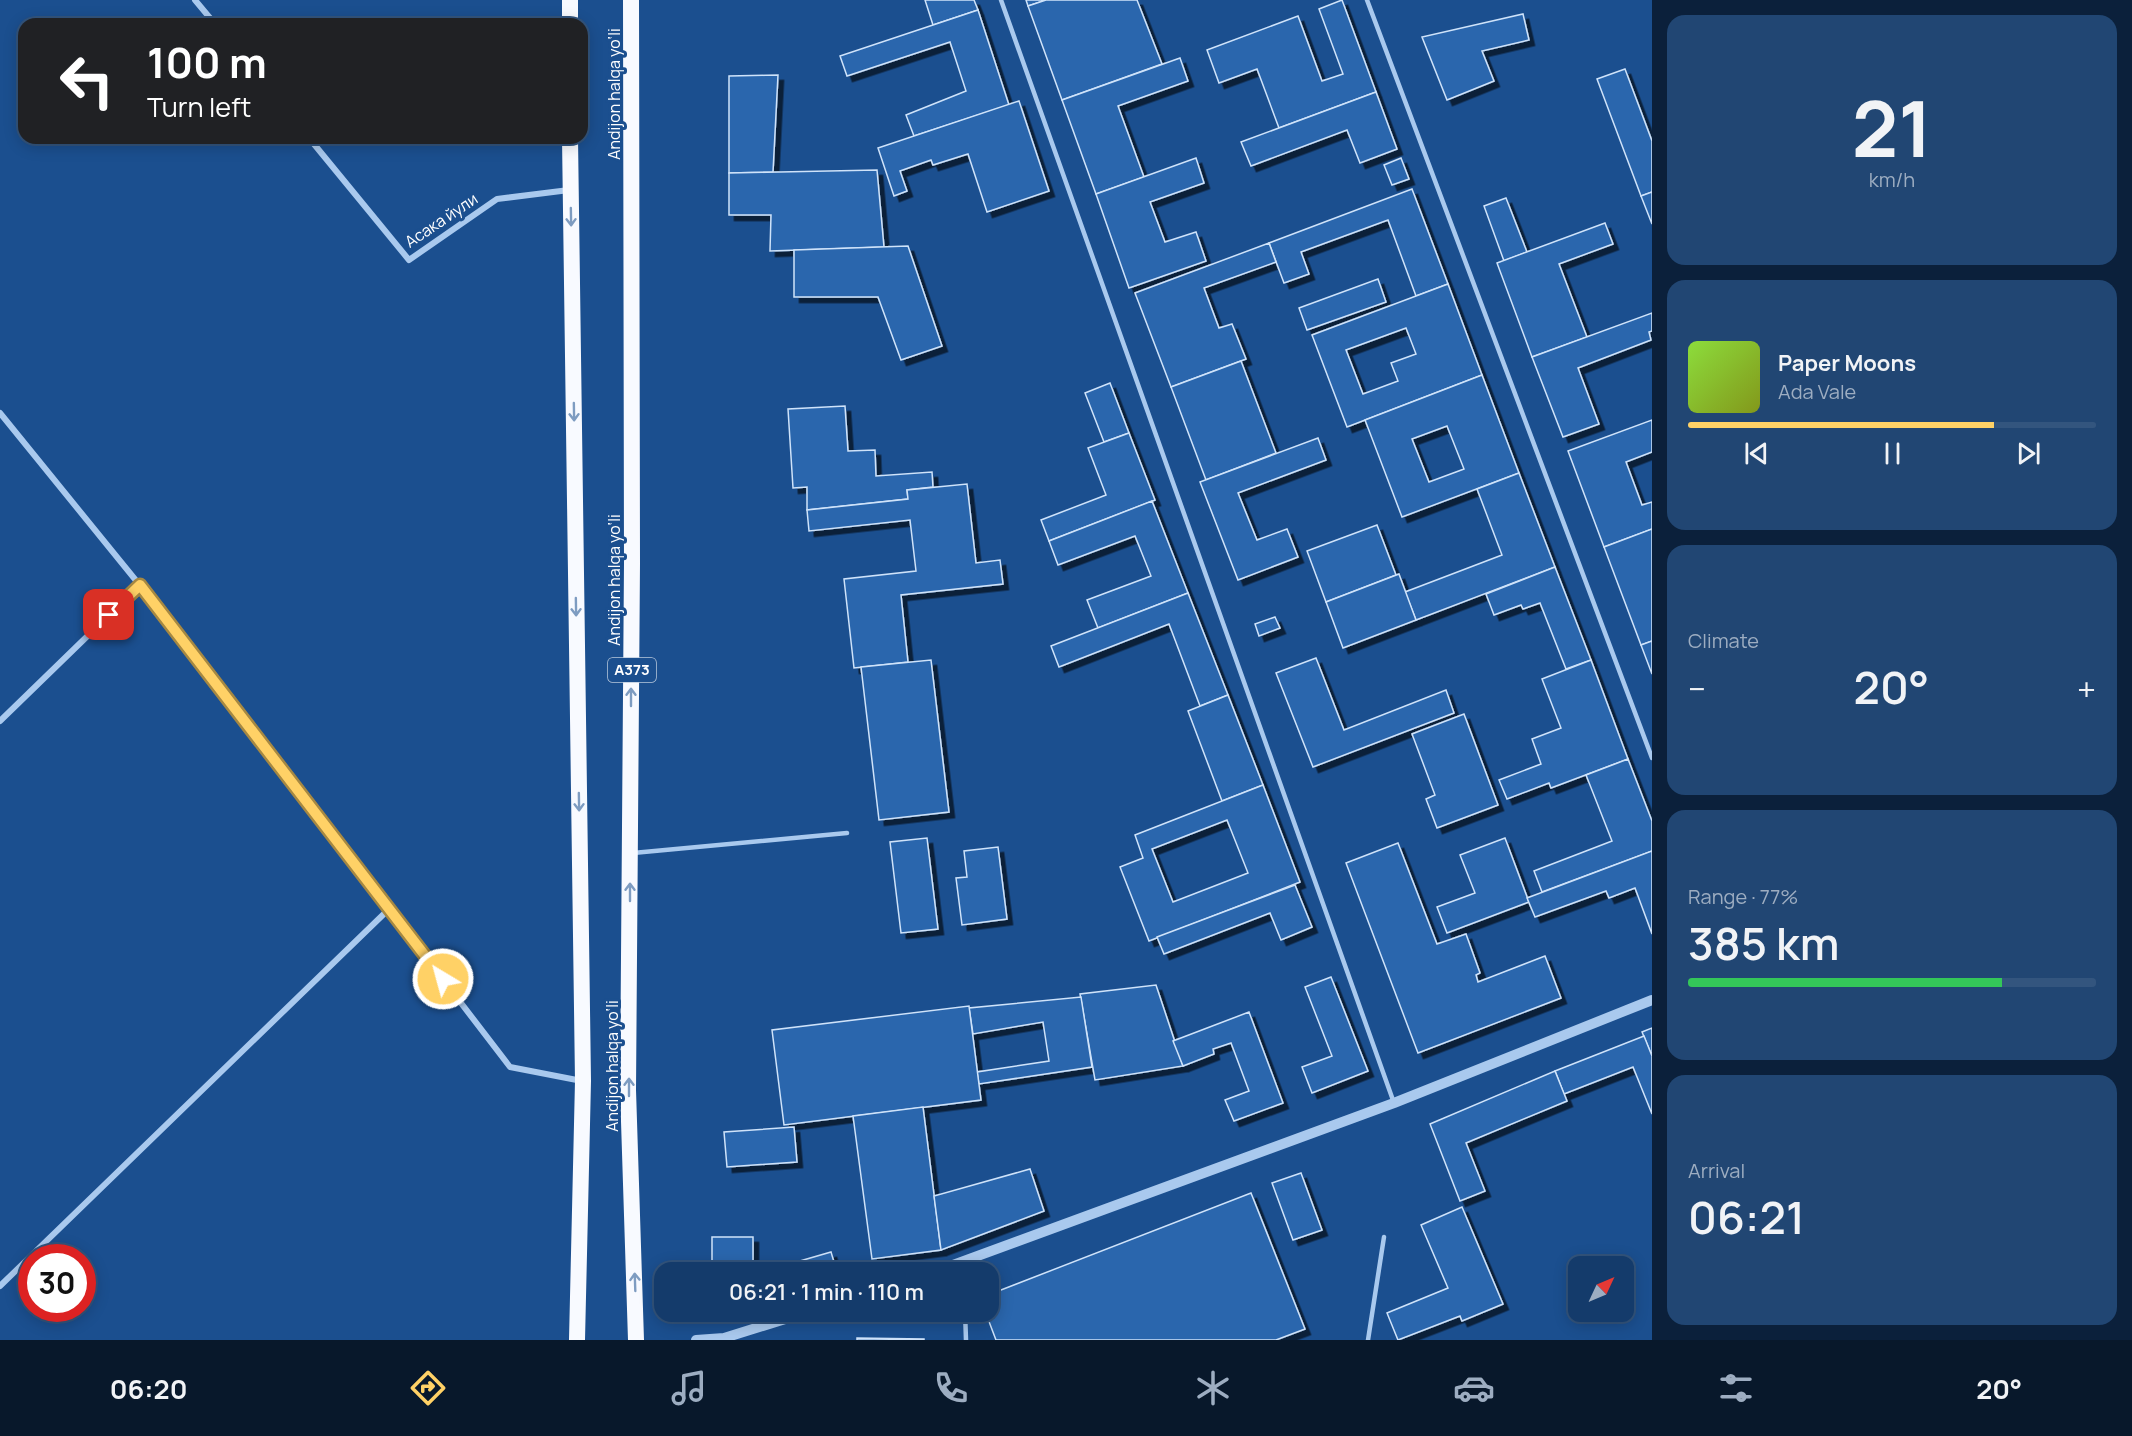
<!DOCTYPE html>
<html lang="en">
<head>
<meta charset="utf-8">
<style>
	:root { --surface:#143b6b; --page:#214673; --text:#f1f3f6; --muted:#9dadc1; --line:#33557e; --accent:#ffd166 }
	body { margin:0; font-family:Manrope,sans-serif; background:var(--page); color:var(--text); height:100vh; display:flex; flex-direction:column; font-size:22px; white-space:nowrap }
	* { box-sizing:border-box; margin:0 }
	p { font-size:20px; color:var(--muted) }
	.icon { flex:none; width:33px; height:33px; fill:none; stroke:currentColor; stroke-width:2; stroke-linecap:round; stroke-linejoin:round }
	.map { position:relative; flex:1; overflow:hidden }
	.details { display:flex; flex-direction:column; gap:15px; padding:15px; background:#0b203b; width:480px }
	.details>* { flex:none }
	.banner { position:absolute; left:18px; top:18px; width:570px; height:126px; border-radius:18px; box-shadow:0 3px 15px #0003,0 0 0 2px var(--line); background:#202124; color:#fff; overflow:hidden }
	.needle { width:39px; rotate:46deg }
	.fabs { position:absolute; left:1568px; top:1256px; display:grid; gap:12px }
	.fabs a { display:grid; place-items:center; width:66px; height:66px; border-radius:12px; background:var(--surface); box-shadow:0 3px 15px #0003,0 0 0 2px var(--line); font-size:30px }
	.speed { position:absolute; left:18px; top:1244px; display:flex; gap:12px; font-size:30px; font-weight:700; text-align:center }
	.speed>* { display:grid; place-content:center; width:78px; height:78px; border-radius:50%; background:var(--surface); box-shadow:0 3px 15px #0003,0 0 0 2px var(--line); line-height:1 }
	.speed .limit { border:9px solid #d22; background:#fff; color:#111 }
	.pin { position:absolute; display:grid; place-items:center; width:51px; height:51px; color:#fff; margin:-26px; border-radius:12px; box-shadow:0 3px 9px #0006 }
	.me { position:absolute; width:66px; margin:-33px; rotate:323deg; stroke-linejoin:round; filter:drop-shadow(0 0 4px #0008) }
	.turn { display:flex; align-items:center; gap:21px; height:126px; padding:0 30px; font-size:27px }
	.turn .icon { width:78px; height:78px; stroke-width:2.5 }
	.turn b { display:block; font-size:42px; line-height:51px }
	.big { font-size:45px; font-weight:600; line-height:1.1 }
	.details .card { flex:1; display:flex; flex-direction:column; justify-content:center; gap:9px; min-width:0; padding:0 21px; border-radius:18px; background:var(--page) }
	.details .dial { align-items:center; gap:0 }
	.dial b { font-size:78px; line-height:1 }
	.song { display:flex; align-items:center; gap:18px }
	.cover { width:72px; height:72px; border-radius:9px; background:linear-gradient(135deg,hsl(90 70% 55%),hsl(70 70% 35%)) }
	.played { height:6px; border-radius:3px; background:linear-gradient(90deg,var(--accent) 75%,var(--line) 75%) }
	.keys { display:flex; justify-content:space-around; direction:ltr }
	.heat { display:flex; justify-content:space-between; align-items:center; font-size:33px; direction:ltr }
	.charge { height:9px; border-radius:4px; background:linear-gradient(90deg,#34c759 77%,var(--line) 0) }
	.trip { position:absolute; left:654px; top:1262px; width:345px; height:60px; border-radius:18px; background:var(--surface); box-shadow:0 3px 15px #0003,0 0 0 2px var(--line); font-weight:600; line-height:60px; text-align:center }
	.tabs { display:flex; height:96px; justify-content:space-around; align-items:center; background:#08182b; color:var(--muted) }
	.tabs .icon { width:42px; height:42px }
	.tabs .selected { color:var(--accent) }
	.tabs b { font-size:27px; color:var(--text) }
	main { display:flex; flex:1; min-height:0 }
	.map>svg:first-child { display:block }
	.building { fill:#2a66ad; stroke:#cfe3fa; stroke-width:1.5; fill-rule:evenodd; filter:url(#shadow) }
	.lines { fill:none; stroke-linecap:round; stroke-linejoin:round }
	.service { stroke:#a9c9ee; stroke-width:4.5 }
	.minor { stroke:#a9c9ee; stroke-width:6 }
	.tertiary { stroke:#a9c9ee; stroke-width:10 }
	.trunk { stroke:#f8faff; stroke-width:16 }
	.oneway { stroke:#7e9cc1 }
	.route-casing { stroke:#a68842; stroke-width:15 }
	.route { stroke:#ffd166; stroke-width:10 }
	.labels { text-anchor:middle; stroke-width:6; stroke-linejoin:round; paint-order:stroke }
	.shield { fill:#1b4f8f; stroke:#bbcadd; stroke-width:1.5 }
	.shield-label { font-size:15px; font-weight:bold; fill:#fff }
	.street-label { font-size:16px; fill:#fff; stroke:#1b4f8f }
</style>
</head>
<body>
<main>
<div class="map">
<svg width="1652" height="1340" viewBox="0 0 1652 1340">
	<defs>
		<filter id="shadow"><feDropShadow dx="5.5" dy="5.5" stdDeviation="0" flood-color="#0009"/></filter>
	</defs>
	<rect width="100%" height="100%" fill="#1b4f8f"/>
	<g class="building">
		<path d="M 925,0 L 974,0 L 978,10 L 933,25 Z"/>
		<path d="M 1026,0 L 1046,0 L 1028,6 Z"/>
		<path d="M 1046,0 L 1137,0 L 1162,64 L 1062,100 L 1028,6 Z"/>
		<path d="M 1342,0 L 1376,92 L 1279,128 L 1257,69 L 1219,83 L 1207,50 L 1298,16 L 1322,81 L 1343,74 L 1319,9 Z"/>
		<path d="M 978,10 L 1009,105 L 914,136 L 906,115 L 966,91 L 950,42 L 847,76 L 840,56 Z"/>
		<path d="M 1523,14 L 1529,40 L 1482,51 L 1494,81 L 1447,100 L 1422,37 Z"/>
		<path d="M 1180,58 L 1188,81 L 1118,106 L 1144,177 L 1096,194 L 1062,100 Z"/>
		<path d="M 1625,69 L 1652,141 L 1652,192 L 1641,196 L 1597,79 Z"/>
		<path d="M 778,75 L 773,172 L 729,173 L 729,76 Z"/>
		<path d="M 1376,92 L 1397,149 L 1360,163 L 1347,130 L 1251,166 L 1241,142 Z"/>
		<path d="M 1019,101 L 1049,191 L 987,212 L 968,154 L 933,165 L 931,160 L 900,171 L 907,191 L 894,196 L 878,148 Z"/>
		<path d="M 1196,158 L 1204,183 L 1150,202 L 1165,242 L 1196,232 L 1206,261 L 1129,288 L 1096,194 Z"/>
		<path d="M 1401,158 L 1409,179 L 1392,185 L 1384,165 Z"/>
		<path d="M 877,170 L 884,247 L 770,251 L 771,215 L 729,215 L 729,173 Z"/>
		<path d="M 1412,189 L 1448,284 L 1416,296 L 1388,220 L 1301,252 L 1309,274 L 1284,283 L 1269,243 Z"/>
		<path d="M 1652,192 L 1652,224 L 1641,196 Z"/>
		<path d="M 1506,198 L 1527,252 L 1504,261 L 1484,206 Z"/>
		<path d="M 1605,223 L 1613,244 L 1559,264 L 1587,337 L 1532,357 L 1497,263 Z"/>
		<path d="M 1269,243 L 1276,262 L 1204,288 L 1219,328 L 1232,324 L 1246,359 L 1171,387 L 1135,293 Z"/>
		<path d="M 908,246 L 942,346 L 901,360 L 878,297 L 794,297 L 794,250 Z"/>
		<path d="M 1378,279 L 1386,302 L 1307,330 L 1299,308 Z"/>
		<path d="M 1448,284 L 1482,375 L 1347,427 L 1312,335 ZM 1406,328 L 1416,354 L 1391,363 L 1398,381 L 1363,394 L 1346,350 Z"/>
		<path d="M 1652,313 L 1652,331 L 1649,332 L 1651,340 L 1578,368 L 1599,424 L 1563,437 L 1532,357 Z"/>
		<path d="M 1241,361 L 1276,453 L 1206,480 L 1171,387 Z"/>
		<path d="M 1482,375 L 1519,473 L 1402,517 L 1365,420 ZM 1447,426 L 1464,469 L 1429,482 L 1412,439 Z"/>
		<path d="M 1110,383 L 1129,433 L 1104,442 L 1085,393 Z"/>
		<path d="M 845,406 L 848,451 L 875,450 L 876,476 L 932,472 L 933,487 L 907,490 L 908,499 L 807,510 L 807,487 L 793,488 L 788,409 Z"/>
		<path d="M 1652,420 L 1652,452 L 1626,462 L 1642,505 L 1652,502 L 1652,529 L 1604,547 L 1568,451 Z"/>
		<path d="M 1129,433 L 1155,500 L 1049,541 L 1041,520 L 1106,495 L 1088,448 Z"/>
		<path d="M 1318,438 L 1326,460 L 1238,493 L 1257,540 L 1287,529 L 1298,557 L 1238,580 L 1200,482 Z"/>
		<path d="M 1519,473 L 1555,567 L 1416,620 L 1405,592 L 1502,555 L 1477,489 Z"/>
		<path d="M 967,484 L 976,563 L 1000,560 L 1003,584 L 901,595 L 908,662 L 854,668 L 844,579 L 916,571 L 910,520 L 809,531 L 807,510 L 908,499 L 907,490 Z"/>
		<path d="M 1152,501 L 1188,593 L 1098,628 L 1087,600 L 1151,576 L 1135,536 L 1058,565 L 1049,541 Z"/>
		<path d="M 1377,525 L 1396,575 L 1326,602 L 1307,551 Z"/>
		<path d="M 1652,529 L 1652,641 L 1641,645 L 1604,547 Z"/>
		<path d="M 1555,567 L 1591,660 L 1566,669 L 1540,603 L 1523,609 L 1521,605 L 1494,615 L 1486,594 Z"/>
		<path d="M 1399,574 L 1416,620 L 1343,648 L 1326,602 Z"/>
		<path d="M 1188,593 L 1228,695 L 1200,706 L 1169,624 L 1059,667 L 1051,646 Z"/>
		<path d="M 1275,617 L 1280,628 L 1259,636 L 1255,624 Z"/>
		<path d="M 1652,641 L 1652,674 L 1641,645 Z"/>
		<path d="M 1316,658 L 1344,730 L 1446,690 L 1454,713 L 1313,767 L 1276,673 Z"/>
		<path d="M 931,660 L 949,812 L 879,820 L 861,667 Z"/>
		<path d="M 1591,660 L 1628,759 L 1551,788 L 1549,783 L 1507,799 L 1499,780 L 1541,764 L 1532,739 L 1561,728 L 1542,679 Z"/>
		<path d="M 1228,695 L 1263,785 L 1222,801 L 1188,711 Z"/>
		<path d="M 1464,714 L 1498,805 L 1437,828 L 1426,799 L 1435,795 L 1412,734 Z"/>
		<path d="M 1628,759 L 1652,821 L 1652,851 L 1542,892 L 1534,871 L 1612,841 L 1586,775 Z"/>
		<path d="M 1263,785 L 1300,882 L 1149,941 L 1120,867 L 1143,858 L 1135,835 ZM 1227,820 L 1248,873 L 1173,902 L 1152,849 Z"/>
		<path d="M 927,838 L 938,929 L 901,933 L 890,842 Z"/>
		<path d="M 1505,838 L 1529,902 L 1447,933 L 1437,907 L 1475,893 L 1460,855 Z"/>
		<path d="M 1398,843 L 1437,944 L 1466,934 L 1480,973 L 1476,975 L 1478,982 L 1545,956 L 1561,998 L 1418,1053 L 1346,863 Z"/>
		<path d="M 998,847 L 1007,919 L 962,925 L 956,878 L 967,877 L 964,851 Z"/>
		<path d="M 1652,851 L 1652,934 L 1635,888 L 1609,898 L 1606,891 L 1535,917 L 1527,898 Z"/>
		<path d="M 1295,885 L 1312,927 L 1281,940 L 1270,913 L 1164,954 L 1157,937 Z"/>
		<path d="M 1331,977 L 1368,1071 L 1312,1093 L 1302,1067 L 1332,1056 L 1305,987 Z"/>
		<path d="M 1156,985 L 1183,1066 L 1095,1080 L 1080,994 Z"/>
		<path d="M 1081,997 L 1092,1067 L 979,1084 L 977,1072 L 1049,1061 L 1043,1022 L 973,1034 L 969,1008 Z"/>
		<path d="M 969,1006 L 981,1100 L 784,1125 L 772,1030 Z"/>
		<path d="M 1249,1012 L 1283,1103 L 1234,1121 L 1225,1100 L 1249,1091 L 1231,1043 L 1213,1049 L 1214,1054 L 1183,1066 L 1173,1041 Z"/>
		<path d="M 1652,1028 L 1652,1056 L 1642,1032 Z"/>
		<path d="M 1644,1036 L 1652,1056 L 1652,1114 L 1633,1067 L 1564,1094 L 1555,1071 Z"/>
		<path d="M 1555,1071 L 1567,1101 L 1466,1143 L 1485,1191 L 1460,1201 L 1430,1124 Z"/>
		<path d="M 923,1107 L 941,1250 L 872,1259 L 853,1116 Z"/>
		<path d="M 794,1127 L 797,1162 L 727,1167 L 724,1132 Z"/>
		<path d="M 1030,1169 L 1044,1211 L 941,1250 L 934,1196 Z"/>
		<path d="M 1301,1173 L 1322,1230 L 1293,1240 L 1272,1183 Z"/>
		<path d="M 1251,1193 L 1305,1329 L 1276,1340 L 996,1340 L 985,1311 L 988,1311 L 988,1295 Z"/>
		<path d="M 1462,1207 L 1503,1304 L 1462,1321 L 1460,1316 L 1398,1340 L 1387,1313 L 1448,1288 L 1421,1225 Z"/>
		<rect x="712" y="1237" width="41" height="35"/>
		<path d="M 831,1252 L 837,1272 L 762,1272 Z"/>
		<path d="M 857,1338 L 924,1339 L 924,1340 L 857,1340 Z"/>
	</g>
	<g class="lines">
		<g class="service">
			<path d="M 1001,0 L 1394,1103"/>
			<path d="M 1367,0 L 1652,758"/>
			<path d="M 633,853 L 847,833"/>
			<path d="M 965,1311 L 966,1340"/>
			<path d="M 1368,1340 L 1384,1237"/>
		</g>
		<g class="minor">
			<path d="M 195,0 L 215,24"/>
			<path d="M 309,138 L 409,260 L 497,199 L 569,190"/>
			<path d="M 0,413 L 164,615 L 510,1067 L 582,1081"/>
			<path d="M 0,721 L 140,585"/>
			<path d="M 0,1286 L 389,909"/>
		</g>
		<g class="tertiary">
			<path d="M 934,1272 L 1394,1103 L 1652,1000"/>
			<path d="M 696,1340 L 724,1338 L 811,1311"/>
		</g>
		<g class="trunk">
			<path d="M 631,0 L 632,563 L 628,1090 L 636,1340"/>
			<path d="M 570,24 L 570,0"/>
			<path d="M 570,138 L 583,1081 L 577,1340"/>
		</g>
	</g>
	<defs><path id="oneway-shaft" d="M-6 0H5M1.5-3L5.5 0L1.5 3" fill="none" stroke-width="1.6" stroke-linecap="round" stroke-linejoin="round" transform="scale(1.5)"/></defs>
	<g class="oneway">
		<use href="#oneway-shaft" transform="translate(571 217) rotate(89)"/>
		<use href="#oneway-shaft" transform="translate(574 412) rotate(89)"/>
		<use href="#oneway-shaft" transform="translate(576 607) rotate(89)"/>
		<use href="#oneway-shaft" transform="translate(631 697) rotate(-90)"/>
		<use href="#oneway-shaft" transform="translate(579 802) rotate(89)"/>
		<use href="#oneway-shaft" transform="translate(630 892) rotate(-90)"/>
		<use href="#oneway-shaft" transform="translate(629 1087) rotate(-90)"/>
		<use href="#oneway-shaft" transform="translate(635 1282) rotate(-92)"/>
	</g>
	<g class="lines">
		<g class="route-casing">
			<path id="route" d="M 109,615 L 140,585 L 443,979"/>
		</g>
		<use href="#route" class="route"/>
	</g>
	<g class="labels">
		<rect class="shield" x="608" y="658" width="48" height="24" rx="4.5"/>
		<g class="shield-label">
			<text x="632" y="675">A373</text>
		</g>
		<g class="street-label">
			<text transform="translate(614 94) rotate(-90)" y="6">Andijon halqa yo‘li</text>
			<text transform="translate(441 220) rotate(-34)" y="6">Асака йули</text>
			<text transform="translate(614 580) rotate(-90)" y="6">Andijon halqa yo‘li</text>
			<text transform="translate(612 1066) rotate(-90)" y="6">Andijon halqa yo‘li</text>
		</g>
	</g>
</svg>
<div class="fabs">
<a><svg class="needle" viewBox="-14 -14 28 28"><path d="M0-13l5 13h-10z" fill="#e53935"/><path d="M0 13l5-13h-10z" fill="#9dadc1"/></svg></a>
</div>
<div class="speed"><div class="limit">30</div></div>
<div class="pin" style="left:109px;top:615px;background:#d93025"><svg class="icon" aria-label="arrive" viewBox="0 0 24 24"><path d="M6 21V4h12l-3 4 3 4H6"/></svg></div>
<svg class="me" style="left:443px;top:979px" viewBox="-20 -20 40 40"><circle r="17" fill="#ffd166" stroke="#fff" stroke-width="3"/><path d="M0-11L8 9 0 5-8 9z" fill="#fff"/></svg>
<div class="trip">06:21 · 1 min · 110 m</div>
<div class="banner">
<div class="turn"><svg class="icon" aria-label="left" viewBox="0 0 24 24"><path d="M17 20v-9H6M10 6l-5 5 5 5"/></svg><div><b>100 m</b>Turn left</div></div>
</div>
</div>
<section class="details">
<div class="card dial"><b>21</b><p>km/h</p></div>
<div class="card">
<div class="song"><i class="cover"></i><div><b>Paper Moons</b><p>Ada Vale</p></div></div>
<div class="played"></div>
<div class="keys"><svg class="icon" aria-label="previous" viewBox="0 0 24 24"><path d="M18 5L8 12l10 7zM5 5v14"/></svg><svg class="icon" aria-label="pause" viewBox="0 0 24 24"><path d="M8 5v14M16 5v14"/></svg><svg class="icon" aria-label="next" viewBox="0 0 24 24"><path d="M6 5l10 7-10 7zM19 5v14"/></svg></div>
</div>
<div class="card"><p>Climate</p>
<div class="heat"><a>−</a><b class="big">20°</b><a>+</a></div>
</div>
<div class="card"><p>Range · 77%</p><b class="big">385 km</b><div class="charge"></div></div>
<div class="card"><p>Arrival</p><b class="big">06:21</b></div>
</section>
</main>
<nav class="tabs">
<b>06:20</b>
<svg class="icon selected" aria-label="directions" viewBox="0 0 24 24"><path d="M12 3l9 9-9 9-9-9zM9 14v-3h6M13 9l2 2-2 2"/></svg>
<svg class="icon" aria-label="music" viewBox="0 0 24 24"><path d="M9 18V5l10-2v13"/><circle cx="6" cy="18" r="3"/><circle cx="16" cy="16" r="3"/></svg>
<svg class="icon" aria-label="phone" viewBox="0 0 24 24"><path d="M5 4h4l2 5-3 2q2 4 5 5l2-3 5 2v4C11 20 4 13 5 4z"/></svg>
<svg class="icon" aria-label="climate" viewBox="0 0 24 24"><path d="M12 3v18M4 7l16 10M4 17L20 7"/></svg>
<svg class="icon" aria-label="car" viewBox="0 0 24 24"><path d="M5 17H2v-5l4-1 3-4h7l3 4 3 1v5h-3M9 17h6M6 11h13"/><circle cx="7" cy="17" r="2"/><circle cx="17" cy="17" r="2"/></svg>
<svg class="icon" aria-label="filters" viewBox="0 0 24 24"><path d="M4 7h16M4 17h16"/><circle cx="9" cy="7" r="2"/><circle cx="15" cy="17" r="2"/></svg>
<b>20°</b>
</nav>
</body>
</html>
